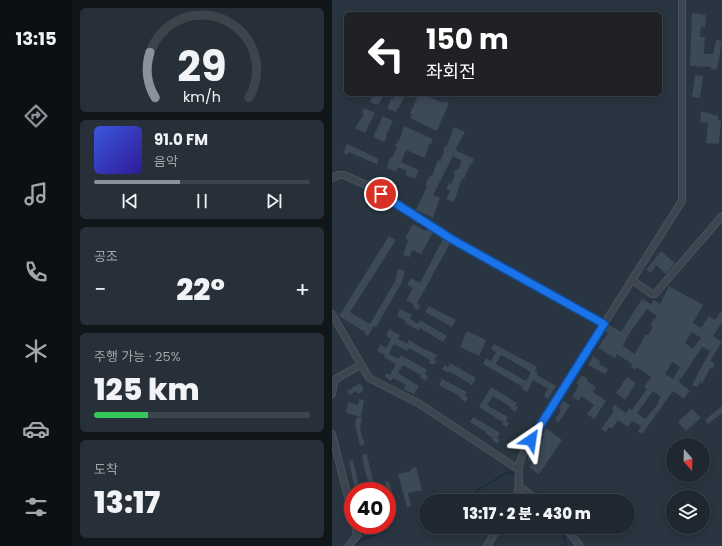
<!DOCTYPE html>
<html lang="ko">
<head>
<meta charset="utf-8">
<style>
	:root { --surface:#1f2830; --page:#273038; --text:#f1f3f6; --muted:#a1a6ab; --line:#3c444c; --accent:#8c9099 }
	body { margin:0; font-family:Poppins,"Noto Sans KR",sans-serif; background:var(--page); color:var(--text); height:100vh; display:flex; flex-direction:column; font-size:15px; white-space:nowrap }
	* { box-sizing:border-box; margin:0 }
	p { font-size:13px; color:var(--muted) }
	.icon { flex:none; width:22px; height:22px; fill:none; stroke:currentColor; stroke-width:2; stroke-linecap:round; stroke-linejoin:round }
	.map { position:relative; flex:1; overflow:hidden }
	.panel { display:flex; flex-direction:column; gap:8px; padding:8px; background:#11161a; width:260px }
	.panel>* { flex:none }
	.hud { position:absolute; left:12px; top:12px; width:318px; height:84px; border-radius:6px; box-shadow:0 2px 10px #0003,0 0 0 1px var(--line); background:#202124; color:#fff; overflow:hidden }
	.needle { width:26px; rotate:160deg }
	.buttons { position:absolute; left:334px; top:438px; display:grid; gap:8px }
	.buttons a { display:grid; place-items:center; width:44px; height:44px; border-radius:50%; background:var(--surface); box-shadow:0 2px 10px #0003,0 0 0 1px var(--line); font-size:20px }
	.speed { position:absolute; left:12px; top:482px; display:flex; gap:8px; font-size:20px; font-weight:700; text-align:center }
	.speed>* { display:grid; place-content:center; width:52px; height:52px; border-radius:50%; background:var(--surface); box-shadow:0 2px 10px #0003,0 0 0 1px var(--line); line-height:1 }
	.speed .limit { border:6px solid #d22; background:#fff; color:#111 }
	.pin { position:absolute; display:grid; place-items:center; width:34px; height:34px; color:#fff; margin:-17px; border:2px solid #fff; border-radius:50%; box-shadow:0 1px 4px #0007 }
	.me { position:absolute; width:44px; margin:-22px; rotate:32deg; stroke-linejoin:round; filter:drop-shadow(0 0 3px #0008) }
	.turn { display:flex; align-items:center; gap:14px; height:84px; padding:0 16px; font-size:18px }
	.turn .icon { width:52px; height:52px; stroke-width:2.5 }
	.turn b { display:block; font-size:28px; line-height:34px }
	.big { font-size:30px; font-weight:800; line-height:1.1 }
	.panel .tile { flex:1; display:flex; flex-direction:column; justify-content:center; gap:6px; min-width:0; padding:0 14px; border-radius:6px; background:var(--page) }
	.panel .dial { align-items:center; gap:0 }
	.dial svg { height:104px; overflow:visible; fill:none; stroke:var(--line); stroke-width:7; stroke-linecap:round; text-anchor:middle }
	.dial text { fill:var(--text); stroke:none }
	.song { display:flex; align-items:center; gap:12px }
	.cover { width:48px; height:48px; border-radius:6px; background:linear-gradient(135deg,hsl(230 70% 55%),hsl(250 70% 35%)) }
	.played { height:4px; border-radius:2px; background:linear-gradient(90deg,var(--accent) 40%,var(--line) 40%) }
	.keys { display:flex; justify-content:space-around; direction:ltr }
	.heat { display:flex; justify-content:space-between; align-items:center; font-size:22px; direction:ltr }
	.charge { height:6px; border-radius:3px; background:linear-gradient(90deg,#34c759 25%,var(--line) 0) }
	.trip { position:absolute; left:87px; top:494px; width:216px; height:40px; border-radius:20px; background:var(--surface); box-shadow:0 2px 10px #0003,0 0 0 1px var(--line); font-weight:800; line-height:40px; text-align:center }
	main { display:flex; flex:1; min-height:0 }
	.tabs { display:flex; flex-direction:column; width:72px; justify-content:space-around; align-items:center; background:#0c1013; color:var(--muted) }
	.tabs .icon { width:28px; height:28px }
	.tabs .on { color:var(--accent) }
	.tabs b { font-size:18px; color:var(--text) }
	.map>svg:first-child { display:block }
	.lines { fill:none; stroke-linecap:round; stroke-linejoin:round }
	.stream { stroke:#1c2d3e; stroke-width:2 }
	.building { fill:#3c4956; fill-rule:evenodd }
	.minor-casing { stroke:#4a525d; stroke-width:8 }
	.minor { stroke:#3d4650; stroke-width:6 }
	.route-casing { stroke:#114b97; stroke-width:10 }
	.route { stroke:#1a73e8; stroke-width:7 }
</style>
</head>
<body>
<main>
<nav class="tabs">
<b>13:15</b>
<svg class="icon on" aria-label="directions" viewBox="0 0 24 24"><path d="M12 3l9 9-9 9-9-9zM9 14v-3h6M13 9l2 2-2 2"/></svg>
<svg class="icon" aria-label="music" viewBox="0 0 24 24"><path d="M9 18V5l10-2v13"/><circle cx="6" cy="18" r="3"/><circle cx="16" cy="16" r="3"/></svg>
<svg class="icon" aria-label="phone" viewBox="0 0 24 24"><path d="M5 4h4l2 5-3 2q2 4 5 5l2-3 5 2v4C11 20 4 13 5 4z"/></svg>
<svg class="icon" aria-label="climate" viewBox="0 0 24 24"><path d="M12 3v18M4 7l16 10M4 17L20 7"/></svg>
<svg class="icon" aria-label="car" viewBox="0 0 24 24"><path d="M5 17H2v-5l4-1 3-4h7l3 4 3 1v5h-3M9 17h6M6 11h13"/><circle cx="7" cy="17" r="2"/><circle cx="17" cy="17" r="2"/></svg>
<svg class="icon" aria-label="filters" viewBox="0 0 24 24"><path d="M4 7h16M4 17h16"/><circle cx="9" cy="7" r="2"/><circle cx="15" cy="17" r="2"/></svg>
</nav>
<section class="panel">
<div class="tile dial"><svg viewBox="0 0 100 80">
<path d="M14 69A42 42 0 1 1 86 69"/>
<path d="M14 69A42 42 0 0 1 10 34" stroke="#8c9099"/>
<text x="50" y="56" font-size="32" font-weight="700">29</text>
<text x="50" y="72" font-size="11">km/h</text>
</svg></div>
<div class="tile">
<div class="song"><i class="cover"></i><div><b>91.0 FM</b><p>음악</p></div></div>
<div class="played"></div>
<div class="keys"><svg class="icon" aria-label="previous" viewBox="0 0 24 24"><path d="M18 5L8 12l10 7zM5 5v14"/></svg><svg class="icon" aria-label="pause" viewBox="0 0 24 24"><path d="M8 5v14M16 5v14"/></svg><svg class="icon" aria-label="next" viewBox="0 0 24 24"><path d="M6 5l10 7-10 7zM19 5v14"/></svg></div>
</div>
<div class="tile"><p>공조</p>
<div class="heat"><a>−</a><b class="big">22°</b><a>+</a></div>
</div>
<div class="tile"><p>주행 가능 · 25%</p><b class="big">125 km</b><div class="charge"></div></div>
<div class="tile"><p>도착</p><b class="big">13:17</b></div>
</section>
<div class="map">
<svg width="390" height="546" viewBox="0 0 390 546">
	<rect width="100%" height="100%" fill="#293540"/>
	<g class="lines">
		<g class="stream">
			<path d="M 144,491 L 176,472 L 178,472 L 183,475"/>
			<path d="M 204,492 L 215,501"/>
			<path d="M 227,527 L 231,532 L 234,546"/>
			<path d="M 23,546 L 28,540 L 52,531"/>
		</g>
	</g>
	<g class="building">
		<path d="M 360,13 L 374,15 L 373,28 L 369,27 L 368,37 L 373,37 L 372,54 L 381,54 L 384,40 L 390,41 L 385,70 L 379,69 L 379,67 L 358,66 Z"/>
		<path d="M 363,75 L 371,76 L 368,98 L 360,97 Z"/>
		<path d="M 42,94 L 52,95 L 46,105 L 38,102 Z"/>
		<path d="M 64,94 L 73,94 L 67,108 L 66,107 L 64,112 L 56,109 L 56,107 L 59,99 L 61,99 Z"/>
		<path d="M 86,94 L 90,94 L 111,103 L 112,101 L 117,103 L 105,131 L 78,118 L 80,114 L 78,113 L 85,99 L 84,98 Z"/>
		<path d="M 32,108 L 43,113 L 33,133 L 23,128 L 32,114 L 30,113 Z"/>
		<path d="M 369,111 L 386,116 L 386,120 L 389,120 L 387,144 L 374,143 L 376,123 L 368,122 Z"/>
		<path d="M 51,116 L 61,121 L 54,135 L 55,136 L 52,142 L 41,137 Z"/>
		<path d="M 72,126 L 101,139 L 99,144 L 97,144 L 93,158 L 74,150 L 69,162 L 87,170 L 83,179 L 73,175 L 75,171 L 66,167 L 64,172 L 55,168 L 58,157 L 60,158 L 65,147 L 63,146 L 66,140 L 67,141 Z"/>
		<path d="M 122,127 L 133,132 L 123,150 L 142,159 L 139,165 L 138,164 L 132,179 L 130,178 L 122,202 L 114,199 L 118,191 L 114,189 L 117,183 L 119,184 L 123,175 L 121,174 L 124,169 L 126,170 L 130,161 L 121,156 L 101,195 L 108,198 L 101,218 L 84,210 L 95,186 L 93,185 L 98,175 L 100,176 L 106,160 L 108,161 L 112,152 L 111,151 L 113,146 L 115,146 Z"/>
		<path d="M 15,144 L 47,159 L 45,164 L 16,152 L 15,155 L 11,153 Z"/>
		<path d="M 81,224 L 94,231 L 96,228 L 101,232 L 89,254 L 80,250 L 78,257 L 71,255 L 76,240 L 73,238 Z"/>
		<path d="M 57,236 L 64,240 L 18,312 L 38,324 L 63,281 L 66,269 L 73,271 L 69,284 L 44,327 L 42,326 L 36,336 L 33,334 L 33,332 L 7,316 Z"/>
		<path d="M 111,239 L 118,243 L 87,300 L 85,304 L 88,305 L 86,310 L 81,307 L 82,305 L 74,300 L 81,288 L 75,285 L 79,278 L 88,283 Z"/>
		<path d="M 329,251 L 343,263 L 334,274 L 324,265 L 319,273 L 314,270 Z"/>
		<path d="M 337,286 L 371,305 L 361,323 L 369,328 L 377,316 L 383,320 L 390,310 L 390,322 L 381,336 L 390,342 L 378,361 L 383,363 L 380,369 L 378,368 L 370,384 L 368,382 L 365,387 L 360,385 L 378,351 L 370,347 L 349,379 L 345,377 L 348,380 L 347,382 L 358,391 L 355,394 L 352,399 L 341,391 L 310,434 L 306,431 L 309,426 L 300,421 L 296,427 L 286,420 L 280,429 L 277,427 L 274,432 L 269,429 L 282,411 L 280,409 L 282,405 L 294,413 L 297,408 L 300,410 L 315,389 L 312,387 L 319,377 L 305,367 L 303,370 L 299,367 L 300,364 L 285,354 L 283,358 L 266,348 L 276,333 L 273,332 L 277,325 L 289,332 L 310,299 L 319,304 L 322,300 L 328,304 ZM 315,309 L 325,316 L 318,325 L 321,327 L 316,335 L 314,334 L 303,354 L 291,346 L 295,337 ZM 360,332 L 369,338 L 361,349 L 353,343 ZM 340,362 L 348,367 L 341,379 L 333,374 ZM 321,391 L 329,397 L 325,403 L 326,404 L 313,419 L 305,413 Z"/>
		<path d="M 97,306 L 124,320 L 120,327 L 93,312 Z"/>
		<path d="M 68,309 L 80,315 L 78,319 L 86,324 L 88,320 L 115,336 L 111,342 L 88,328 L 87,331 L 72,322 L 73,320 L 65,316 Z"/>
		<path d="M 57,329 L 68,335 L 66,339 L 70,341 L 75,344 L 77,340 L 93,350 L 93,349 L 105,355 L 102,360 L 105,361 L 102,365 L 97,363 L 98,360 L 77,348 L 75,351 L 62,344 L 57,354 L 66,359 L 69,355 L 95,370 L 93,374 L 96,376 L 94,381 L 88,378 L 89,375 L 71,365 L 66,373 L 87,386 L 82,394 L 72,389 L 74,385 L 61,378 L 59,381 L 53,377 L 55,373 L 58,375 L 64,364 L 52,357 L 53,355 L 45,351 L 48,344 L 54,348 L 59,339 L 54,336 Z"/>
		<path d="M 135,331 L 154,340 L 147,356 L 128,347 Z"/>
		<path d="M 162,344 L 205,367 L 203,371 L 206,373 L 205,375 L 224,386 L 216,399 L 212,396 L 216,389 L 201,380 L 195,392 L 190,389 L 191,387 L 151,364 L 154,358 L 159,361 L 164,352 L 159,349 ZM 169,355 L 199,372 L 194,381 L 164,364 Z"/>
		<path d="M 261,356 L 268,361 L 267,364 L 276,369 L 273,374 L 256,365 Z"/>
		<path d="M 118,363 L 144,378 L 140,385 L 117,371 L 116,373 L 110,369 L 113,365 L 116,367 Z"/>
		<path d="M 250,375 L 256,379 L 255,381 L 264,387 L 261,392 L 274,401 L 262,419 L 255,414 L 262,405 L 249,396 L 247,401 L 240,397 L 247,385 L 244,384 Z"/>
		<path d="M 295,377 L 304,383 L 293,400 L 284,393 Z"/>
		<path d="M 110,379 L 135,392 L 133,396 L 136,397 L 134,402 L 128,399 L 129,397 L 107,385 Z"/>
		<path d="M 28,383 L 32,390 L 26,394 L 24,391 L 18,395 L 15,391 Z"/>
		<path d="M 159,387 L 185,403 L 183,406 L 186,407 L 183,412 L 178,409 L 179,407 L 161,396 L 155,405 L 176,417 L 174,421 L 177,423 L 175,427 L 170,424 L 171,422 L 163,418 L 163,417 L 147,407 Z"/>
		<path d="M 27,399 L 32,400 L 29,417 L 14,413 L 16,402 L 26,405 Z"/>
		<path d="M 231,401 L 238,405 L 227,422 L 223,420 L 229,410 L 227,408 Z"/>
		<path d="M 390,406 L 390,413 L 376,424 L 373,420 Z"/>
		<path d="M 360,409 L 369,418 L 354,431 L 346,422 Z"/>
		<path d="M 25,417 L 30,418 L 28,430 L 33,444 L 28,446 L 23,424 Z"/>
		<path d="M 141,417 L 168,433 L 165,438 L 168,440 L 166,444 L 160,440 L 161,438 L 153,433 L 154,432 L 138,422 Z"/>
		<path d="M 214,428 L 230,440 L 207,474 L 197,467 L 200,463 L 196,460 L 196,457 L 199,452 L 201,453 L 212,436 L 210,435 Z"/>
		<path d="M 35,454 L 37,464 L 44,491 L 39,491 L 32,467 L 30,455 Z"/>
		<path d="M 21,460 L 28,491 L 23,491 L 17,461 Z"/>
		<path d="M 84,467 L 90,490 L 76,493 L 79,506 L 75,507 L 66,474 L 79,471 L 79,469 Z"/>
		<path d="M 57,481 L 64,508 L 59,509 L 57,498 L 55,498 L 53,482 Z"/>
	</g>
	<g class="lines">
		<g class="minor-casing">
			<g id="minor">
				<path d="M 0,178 L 7,175 L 12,175 L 39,187 L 121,239 L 272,324"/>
				<path d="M 300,280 L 320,294 L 323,294 L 390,216"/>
				<path d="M 0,314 L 37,378 L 86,403 L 186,469"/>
				<path d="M 0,394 L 2,383 L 4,379 L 28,365"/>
				<path d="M 0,434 L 21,517"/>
				<path d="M 188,487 L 207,501"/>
				<path d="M 182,501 C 192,483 182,473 190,456 L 272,324 L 350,201 L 350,0"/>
				<path d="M 233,527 L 248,546"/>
				<path d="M 17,546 L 25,536 L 23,525"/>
				<path d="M 155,546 L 166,527"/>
			</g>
		</g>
		<use href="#minor" class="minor"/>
	</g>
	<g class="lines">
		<g class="route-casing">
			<path id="route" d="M 49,194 L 121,240 L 272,324 L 199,440"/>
		</g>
		<use href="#route" class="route"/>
	</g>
</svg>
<div class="buttons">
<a><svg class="needle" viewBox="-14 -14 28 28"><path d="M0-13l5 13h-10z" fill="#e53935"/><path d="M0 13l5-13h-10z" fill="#a1a6ab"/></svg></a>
<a><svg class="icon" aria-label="layers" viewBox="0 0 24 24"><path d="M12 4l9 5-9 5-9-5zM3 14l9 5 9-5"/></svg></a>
</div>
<div class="speed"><div class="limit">40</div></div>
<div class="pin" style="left:49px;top:194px;background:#d93025"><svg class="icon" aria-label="arrive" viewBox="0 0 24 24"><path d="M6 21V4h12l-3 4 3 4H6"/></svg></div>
<svg class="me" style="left:199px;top:440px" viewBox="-20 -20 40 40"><path d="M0-17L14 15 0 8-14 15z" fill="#1a73e8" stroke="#fff" stroke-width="4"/></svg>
<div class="trip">13:17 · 2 분 · 430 m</div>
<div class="hud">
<div class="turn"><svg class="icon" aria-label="left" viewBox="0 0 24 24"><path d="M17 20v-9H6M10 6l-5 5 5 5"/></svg><div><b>150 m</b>좌회전</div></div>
</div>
</div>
</main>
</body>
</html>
